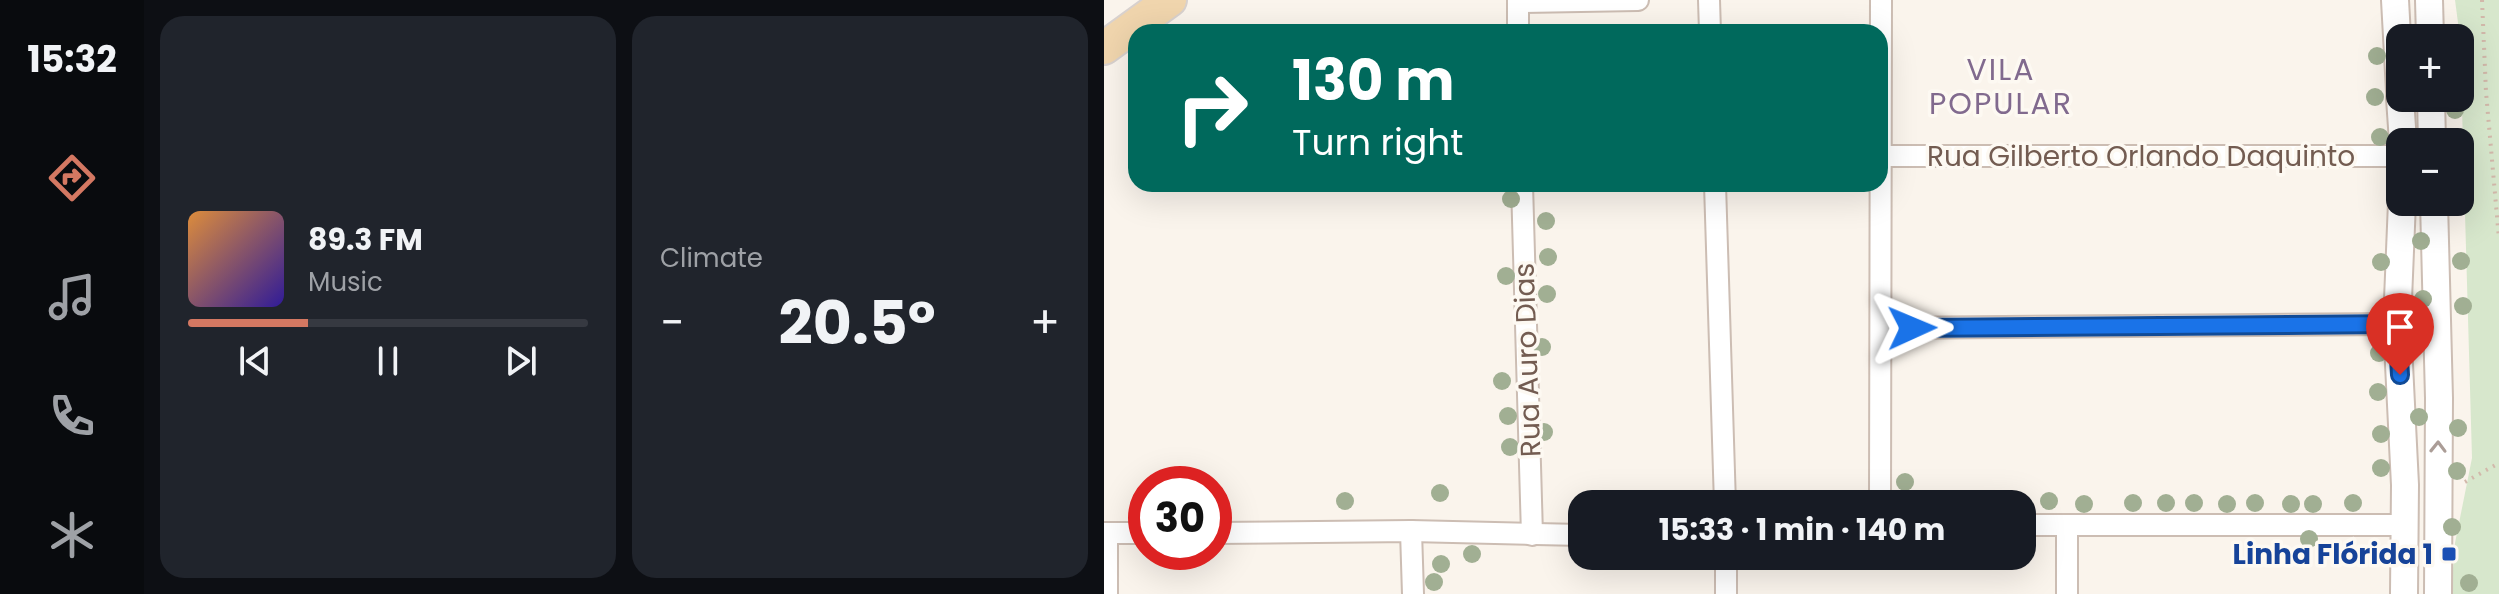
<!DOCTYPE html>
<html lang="en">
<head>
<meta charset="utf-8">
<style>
	:root { --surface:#171b24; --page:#20242c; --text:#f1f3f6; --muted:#9ea1a6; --line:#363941; --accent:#d47862 }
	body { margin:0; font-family:Poppins,sans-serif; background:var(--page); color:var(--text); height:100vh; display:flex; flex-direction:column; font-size:30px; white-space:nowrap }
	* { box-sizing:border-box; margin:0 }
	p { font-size:26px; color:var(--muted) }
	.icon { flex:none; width:44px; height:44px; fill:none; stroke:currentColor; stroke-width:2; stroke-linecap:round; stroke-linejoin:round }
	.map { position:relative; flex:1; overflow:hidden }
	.side { display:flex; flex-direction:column; gap:16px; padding:16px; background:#0d0f14; width:960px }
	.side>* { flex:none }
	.top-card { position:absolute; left:24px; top:24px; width:760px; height:168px; border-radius:24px; box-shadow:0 8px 32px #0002; background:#00695c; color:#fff; overflow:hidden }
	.controls { position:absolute; left:1282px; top:24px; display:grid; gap:16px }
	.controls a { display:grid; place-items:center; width:88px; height:88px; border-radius:16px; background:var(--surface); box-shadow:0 8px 32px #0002; font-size:40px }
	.speed { position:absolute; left:24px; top:466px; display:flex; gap:16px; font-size:40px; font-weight:700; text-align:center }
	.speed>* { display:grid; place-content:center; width:104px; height:104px; border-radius:50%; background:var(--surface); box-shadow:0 8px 32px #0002; line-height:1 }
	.speed .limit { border:12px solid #d22; background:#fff; color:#111 }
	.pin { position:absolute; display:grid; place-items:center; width:68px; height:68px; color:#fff; margin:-82px -34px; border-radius:50% 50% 50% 0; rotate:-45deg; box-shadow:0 0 8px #0007 }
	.pin .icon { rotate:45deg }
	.me { position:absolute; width:88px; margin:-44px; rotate:89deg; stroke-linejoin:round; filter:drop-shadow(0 0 6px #0008) }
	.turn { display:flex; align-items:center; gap:28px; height:168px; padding:0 32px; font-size:36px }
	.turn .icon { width:104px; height:104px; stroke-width:2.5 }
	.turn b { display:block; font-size:56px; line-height:68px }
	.big { font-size:60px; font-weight:700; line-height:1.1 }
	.side .widget { flex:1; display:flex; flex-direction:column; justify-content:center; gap:12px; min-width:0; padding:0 28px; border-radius:24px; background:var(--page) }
	.song { display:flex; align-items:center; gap:24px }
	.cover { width:96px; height:96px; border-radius:12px; background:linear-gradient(135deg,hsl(30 70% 55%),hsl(250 70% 35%)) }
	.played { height:8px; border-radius:4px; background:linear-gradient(90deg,var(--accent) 30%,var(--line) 30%) }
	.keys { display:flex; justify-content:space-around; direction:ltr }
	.heat { display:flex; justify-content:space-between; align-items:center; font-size:44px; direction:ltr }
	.side .tiles { flex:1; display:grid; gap:16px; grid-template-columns:repeat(2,1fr) }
	.trip { position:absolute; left:464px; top:490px; width:468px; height:80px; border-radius:24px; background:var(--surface); box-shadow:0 8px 32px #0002; font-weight:700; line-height:80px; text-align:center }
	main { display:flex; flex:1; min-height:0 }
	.dock { display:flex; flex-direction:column; width:144px; justify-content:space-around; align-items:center; background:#090b0e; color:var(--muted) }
	.dock .icon { width:56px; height:56px }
	.dock .selected { color:var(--accent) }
	.dock b { font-size:36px; color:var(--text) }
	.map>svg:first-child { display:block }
	.green { fill:#d7e7cc }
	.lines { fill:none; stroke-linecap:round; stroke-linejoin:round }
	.minor-casing { stroke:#ccbdb3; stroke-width:24 }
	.tertiary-casing { stroke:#ccbdb3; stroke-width:30 }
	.primary-casing { stroke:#d8d1ce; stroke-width:36 }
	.path { stroke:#d2b8aa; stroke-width:4; stroke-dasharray:2 6; stroke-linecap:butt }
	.minor { stroke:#fff; stroke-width:20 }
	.tertiary { stroke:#fff; stroke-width:26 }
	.primary { stroke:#f0d5ad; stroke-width:32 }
	.tree { fill:#a1af93 }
	.oneway { stroke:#ab9d97 }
	.route-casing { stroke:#114b97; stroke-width:20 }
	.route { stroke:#1a73e8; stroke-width:14 }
	.transit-dot { fill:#1a4fb4; stroke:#fdf9f2; stroke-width:3 }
	.labels { text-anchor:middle; stroke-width:7; stroke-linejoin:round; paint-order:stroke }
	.street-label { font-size:28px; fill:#735c51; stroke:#fdf9f2 }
	.transit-label { font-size:28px; font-weight:bold; fill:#164399; stroke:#fdf9f2; text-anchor:end }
	.neighbourhood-label { font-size:30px; letter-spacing:2px; fill:#816a8e; stroke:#fdf9f2 }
</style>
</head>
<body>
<main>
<nav class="dock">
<b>15:32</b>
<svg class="icon selected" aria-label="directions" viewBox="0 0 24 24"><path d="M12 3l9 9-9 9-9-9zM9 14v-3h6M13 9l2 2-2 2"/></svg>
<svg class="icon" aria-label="music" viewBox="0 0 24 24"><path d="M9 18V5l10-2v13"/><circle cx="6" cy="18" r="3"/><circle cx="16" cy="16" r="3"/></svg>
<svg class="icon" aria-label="phone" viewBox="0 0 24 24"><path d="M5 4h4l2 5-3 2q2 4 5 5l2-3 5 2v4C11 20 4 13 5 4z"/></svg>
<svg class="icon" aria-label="climate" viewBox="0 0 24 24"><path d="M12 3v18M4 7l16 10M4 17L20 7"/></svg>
</nav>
<section class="side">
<div class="tiles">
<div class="widget">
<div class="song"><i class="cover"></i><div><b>89.3 FM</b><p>Music</p></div></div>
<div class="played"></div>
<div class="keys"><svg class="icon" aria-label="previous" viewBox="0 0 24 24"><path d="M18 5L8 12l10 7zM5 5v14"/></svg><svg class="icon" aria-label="pause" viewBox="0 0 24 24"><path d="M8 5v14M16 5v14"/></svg><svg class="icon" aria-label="next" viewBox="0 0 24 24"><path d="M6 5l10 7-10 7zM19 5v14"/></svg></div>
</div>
<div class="widget"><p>Climate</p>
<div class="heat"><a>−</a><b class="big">20.5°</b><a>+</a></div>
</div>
</div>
</section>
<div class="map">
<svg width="1395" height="594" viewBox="0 0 1395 594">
	<rect width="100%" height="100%" fill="#faf4ec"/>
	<path class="green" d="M 1351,0 L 1395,0 L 1395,594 L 1347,594 L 1351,543 L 1368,458 L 1356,38 Z"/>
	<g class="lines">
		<g class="minor-casing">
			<g id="minor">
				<path d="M 414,0 L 414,32"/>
				<path d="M 605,0 L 606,32"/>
				<path d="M 414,2 L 534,0"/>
				<path d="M 777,156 L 1296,156"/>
				<path d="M 418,184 L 428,535"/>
				<path d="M 611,184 L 621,504"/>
				<path d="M 778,328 L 1293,324"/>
				<path d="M 776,504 L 777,0"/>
				<path d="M 918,525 L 1300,525"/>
				<path d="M 963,526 L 963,594"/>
				<path d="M 307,531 L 309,594"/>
				<path d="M 0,533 L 42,533"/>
				<path d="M 110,533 L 307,531 L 478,535"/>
				<path d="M 622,556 L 622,594"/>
				<path d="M 3,594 L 3,534"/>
			</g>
		</g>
		<g class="tertiary-casing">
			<g id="tertiary">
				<path d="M 1291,0 L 1296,91"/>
				<path d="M 1325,0 L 1326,38"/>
				<path d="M 1296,98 L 1299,142"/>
				<path d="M 1327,98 L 1328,142"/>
				<path d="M 1298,202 L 1293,324 L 1301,485 L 1300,594"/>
				<path d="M 1330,202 L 1335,398 L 1334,594"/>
			</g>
		</g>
		<g class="primary-casing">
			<path id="primary" d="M 0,48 L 66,0"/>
		</g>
		<g class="path">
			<path d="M 1378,0 L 1382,92 L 1395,239"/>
			<path d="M 1361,482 L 1395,463"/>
		</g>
		<use href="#minor" class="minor"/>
		<use href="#tertiary" class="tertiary"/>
		<use href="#primary" class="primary"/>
	</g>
	<g class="tree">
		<circle cx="1273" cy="56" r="9"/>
		<circle cx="1271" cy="97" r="9"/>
		<circle cx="1351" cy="110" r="9"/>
		<circle cx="1276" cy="137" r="9"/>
		<circle cx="407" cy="199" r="9"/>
		<circle cx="442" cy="221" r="9"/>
		<circle cx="1317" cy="241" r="9"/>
		<circle cx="444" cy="257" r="9"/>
		<circle cx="1357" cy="261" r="9"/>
		<circle cx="1277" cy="262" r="9"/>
		<circle cx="402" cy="276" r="9"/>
		<circle cx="443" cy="294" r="9"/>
		<circle cx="1319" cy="299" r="9"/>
		<circle cx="1359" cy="306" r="9"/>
		<circle cx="438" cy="347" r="9"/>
		<circle cx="1275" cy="353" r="9"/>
		<circle cx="398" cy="381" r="9"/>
		<circle cx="1274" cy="392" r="9"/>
		<circle cx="404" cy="416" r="9"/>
		<circle cx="1315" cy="417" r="9"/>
		<circle cx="1354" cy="428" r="9"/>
		<circle cx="440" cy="432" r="9"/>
		<circle cx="1277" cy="434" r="9"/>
		<circle cx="406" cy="447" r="9"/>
		<circle cx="1277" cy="468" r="9"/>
		<circle cx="1353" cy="471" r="9"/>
		<circle cx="801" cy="482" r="9"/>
		<circle cx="336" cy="493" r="9"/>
		<circle cx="241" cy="501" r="9"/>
		<circle cx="945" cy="501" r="9"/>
		<circle cx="1029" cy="503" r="9"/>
		<circle cx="1062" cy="503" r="9"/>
		<circle cx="1090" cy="503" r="9"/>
		<circle cx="1151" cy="503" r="9"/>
		<circle cx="1249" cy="503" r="9"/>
		<circle cx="980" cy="504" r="9"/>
		<circle cx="1123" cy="504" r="9"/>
		<circle cx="1187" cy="504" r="9"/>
		<circle cx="1209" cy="504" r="9"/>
		<circle cx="1348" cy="527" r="9"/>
		<circle cx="1205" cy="539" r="9"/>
		<circle cx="368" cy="554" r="9"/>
		<circle cx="337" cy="564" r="9"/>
		<circle cx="330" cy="582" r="9"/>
		<circle cx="1365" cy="583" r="9"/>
	</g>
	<defs><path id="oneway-chevron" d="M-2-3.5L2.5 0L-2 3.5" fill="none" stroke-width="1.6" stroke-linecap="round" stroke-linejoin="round" transform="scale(2)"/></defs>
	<use class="oneway" href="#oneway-chevron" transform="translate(1334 447) rotate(-89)"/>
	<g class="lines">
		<g class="route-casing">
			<path id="route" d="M 808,328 L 1293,324 L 1296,375"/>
		</g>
		<use href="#route" class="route"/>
	</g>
	<rect class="transit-dot" x="1337" y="546" width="16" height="16" rx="4"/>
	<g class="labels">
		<g class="street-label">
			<text x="1037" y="166">Rua Gilberto Orlando Daquinto</text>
			<text transform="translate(423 360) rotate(-92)" y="10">Rua Auro Dias</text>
		</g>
		<g class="transit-label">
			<text x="1329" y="564">Linha Flórida 1</text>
		</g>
		<g class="neighbourhood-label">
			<text x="897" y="80">VILA<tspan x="897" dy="34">POPULAR</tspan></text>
		</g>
	</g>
</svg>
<div class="controls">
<a>+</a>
<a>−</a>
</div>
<div class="speed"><div class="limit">30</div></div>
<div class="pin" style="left:1296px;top:375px;background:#d93025"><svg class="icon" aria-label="arrive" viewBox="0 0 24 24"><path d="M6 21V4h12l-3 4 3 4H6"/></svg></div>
<svg class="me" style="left:808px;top:328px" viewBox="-20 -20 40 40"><path d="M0-17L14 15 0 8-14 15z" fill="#1a73e8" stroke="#fff" stroke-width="4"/></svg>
<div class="trip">15:33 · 1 min · 140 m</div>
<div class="top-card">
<div class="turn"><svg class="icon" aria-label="right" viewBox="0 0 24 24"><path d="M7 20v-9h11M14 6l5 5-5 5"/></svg><div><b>130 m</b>Turn right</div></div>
</div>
</div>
</main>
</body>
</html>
